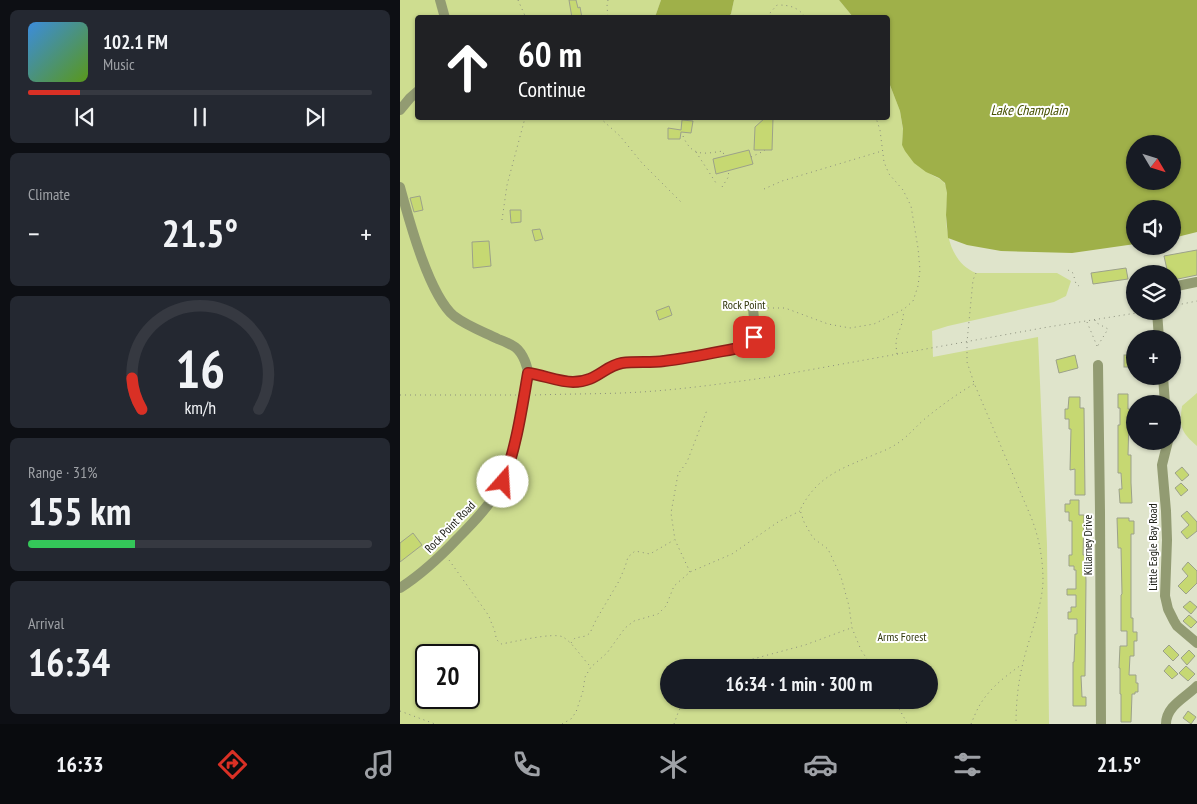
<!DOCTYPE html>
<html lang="en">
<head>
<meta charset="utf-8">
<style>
	:root { --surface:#171b24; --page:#242831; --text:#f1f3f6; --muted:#9ea1a6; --line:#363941; --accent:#d93025 }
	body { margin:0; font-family:"PT Sans Narrow",sans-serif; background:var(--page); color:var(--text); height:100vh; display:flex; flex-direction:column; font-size:19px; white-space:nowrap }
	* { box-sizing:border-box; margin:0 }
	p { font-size:16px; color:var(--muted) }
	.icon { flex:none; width:28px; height:28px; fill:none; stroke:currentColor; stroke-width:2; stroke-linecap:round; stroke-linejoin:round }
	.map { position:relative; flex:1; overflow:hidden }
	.sheet { display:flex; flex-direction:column; gap:10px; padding:10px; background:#0d0f14; width:400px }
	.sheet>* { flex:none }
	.banner { position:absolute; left:15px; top:15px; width:475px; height:105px; border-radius:5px; box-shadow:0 1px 4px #0004; background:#202124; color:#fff; overflow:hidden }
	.needle { width:32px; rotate:128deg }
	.buttons { position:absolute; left:726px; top:135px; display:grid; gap:10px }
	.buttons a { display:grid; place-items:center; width:55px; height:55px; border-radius:50%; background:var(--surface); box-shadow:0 1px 4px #0004; font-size:25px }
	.speed { position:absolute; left:15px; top:644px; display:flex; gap:10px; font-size:25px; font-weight:700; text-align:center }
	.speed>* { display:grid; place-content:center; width:65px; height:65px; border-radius:50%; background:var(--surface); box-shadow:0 1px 4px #0004; line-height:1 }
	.speed .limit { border:2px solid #111; border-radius:8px; background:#fff; color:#111 }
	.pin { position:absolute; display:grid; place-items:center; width:42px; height:42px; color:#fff; margin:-21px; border-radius:10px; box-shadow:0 2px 8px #0006 }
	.me { position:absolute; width:55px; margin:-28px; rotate:19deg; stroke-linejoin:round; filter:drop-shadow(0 0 4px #0008) }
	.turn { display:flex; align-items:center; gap:18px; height:105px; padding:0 20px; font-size:22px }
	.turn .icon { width:65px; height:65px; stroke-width:2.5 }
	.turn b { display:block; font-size:35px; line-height:42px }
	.big { font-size:38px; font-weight:700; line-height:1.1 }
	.sheet .tile { flex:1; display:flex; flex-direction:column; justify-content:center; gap:8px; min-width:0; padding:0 18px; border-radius:8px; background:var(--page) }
	.sheet .dial { align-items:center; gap:0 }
	.dial svg { height:130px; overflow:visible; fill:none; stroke:var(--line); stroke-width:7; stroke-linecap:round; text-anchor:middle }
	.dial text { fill:var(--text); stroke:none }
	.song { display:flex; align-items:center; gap:15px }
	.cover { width:60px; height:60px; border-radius:8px; background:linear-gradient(135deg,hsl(210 70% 55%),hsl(90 70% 35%)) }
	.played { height:5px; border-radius:2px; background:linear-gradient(90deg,var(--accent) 15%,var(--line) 15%) }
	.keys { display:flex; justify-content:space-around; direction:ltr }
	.heat { display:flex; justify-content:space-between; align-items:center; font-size:28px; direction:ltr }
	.charge { height:8px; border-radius:4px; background:linear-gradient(90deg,#34c759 31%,var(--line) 0) }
	.trip { position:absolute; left:260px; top:659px; width:278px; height:50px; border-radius:25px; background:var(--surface); box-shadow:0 1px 4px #0004; font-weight:700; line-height:50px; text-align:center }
	.menu { display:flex; height:80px; justify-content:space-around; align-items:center; background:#090b0e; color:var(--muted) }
	.menu .icon { width:35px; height:35px }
	.menu .current { color:var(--accent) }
	.menu b { font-size:22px; color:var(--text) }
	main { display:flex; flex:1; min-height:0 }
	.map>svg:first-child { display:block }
	.green { fill:#cedd90; fill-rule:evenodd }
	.water { fill:#9fb049; fill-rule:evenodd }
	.building { fill:#c6d872; stroke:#9ca18a }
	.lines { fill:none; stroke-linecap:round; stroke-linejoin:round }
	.path { stroke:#8b8f7d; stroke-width:1; stroke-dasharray:1 4; stroke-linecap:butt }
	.minor { stroke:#929b72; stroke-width:10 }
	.minor-bridge { stroke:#929b72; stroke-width:10 }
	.route-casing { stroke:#8d1f18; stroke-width:12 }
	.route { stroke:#d93025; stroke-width:9 }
	.labels { text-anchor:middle; stroke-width:4; stroke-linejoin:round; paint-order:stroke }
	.park-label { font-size:12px; fill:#33390e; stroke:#fff }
	.street-label { font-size:12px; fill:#21231a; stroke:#fff }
	.water-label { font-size:14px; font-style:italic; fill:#454f00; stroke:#fff }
</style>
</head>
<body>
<main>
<section class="sheet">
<div class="tile">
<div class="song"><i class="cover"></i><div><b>102.1 FM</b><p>Music</p></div></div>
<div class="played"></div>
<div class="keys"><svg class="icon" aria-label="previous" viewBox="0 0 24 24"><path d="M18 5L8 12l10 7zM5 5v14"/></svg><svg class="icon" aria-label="pause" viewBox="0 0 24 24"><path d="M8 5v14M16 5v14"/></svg><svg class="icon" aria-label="next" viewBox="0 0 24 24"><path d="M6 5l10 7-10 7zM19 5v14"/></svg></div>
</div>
<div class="tile"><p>Climate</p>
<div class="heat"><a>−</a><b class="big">21.5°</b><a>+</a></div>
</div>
<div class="tile dial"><svg viewBox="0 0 100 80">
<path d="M14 69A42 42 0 1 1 86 69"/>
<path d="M14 69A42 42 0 0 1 8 50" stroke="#d93025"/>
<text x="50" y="56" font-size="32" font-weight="700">16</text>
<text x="50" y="72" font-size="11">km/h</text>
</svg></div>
<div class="tile"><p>Range · 31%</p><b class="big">155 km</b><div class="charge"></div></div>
<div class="tile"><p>Arrival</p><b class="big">16:34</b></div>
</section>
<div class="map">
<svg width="797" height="724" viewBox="0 0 797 724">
	<rect width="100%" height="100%" fill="#dfe4cb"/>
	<g class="green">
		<path d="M 0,0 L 261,0 L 255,17 L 18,18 L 18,118 L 488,118 L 488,80 L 500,111 L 503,130 L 502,145 C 509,152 525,171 532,175 C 537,178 542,179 545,184 C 549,193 546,205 546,215 C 546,237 553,264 576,273 L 657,273 L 671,281 L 666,296 L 654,302 L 548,326 L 532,331 L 533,357 L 638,337 L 647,545 L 649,724 L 0,724 ZM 26,655 L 69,655 L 69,698 L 26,698 ZM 269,668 L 529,668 L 529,700 L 269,700 Z"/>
		<path d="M 334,0 L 439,0 L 453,17 L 328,18 L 331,14 Z"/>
		<path d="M 797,393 L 797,446 C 781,432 779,427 782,406 Z"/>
	</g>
	<g class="water">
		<path d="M 261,0 L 334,0 L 331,14 L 328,17 L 255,17 Z"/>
		<path d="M 439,0 L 797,0 L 797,232 L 773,238 L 772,209 L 735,209 L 735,244 L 672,253 L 601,251 L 567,245 L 548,238 L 546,215 L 547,193 L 545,183 L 539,178 L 526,172 L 514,163 L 505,151 L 502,145 L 503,129 L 500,111 L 488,80 L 488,18 L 453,17 ZM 735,144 L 772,144 L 772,181 L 735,181 Z"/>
	</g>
	<g class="building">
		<path d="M 169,0 L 176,0 L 178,8 L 180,7 L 182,18 L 172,18 Z"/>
		<path d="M 365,118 L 373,118 L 372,150 L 354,150 L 355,127 Z"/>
		<path d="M 282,120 L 293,121 L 291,133 L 281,132 L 280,139 L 268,139 L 268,128 L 281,130 Z"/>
		<path d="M 349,150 L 353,164 L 316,174 L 313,159 Z"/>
		<path d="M 20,196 L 23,210 L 14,212 L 10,198 Z"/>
		<path d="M 110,210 L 121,210 L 121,222 L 111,223 Z"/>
		<path d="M 140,229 L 143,239 L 135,241 L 132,230 Z"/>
		<path d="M 89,241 L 91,266 L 73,268 L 72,242 Z"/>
		<path d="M 797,250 L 797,275 L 773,280 L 772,274 L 772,273 L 768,274 L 764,256 Z"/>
		<path d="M 726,268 L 728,279 L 693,284 L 691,273 Z"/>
		<path d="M 269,306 L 272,315 L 259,320 L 256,311 Z"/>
		<path d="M 675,355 L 678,368 L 659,373 L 656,360 Z"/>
		<rect x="724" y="355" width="11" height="12"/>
		<path d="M 718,394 L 728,394 L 728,409 L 730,409 L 731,418 L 729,418 L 728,455 L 731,455 L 731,483 L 732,503 L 720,503 L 719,489 L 722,489 L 721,473 L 718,473 L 718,425 L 720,425 L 720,408 L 718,408 Z"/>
		<path d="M 669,397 L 680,397 L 680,408 L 684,408 L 685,495 L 675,495 L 675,469 L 670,470 L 671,429 L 669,429 L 669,419 L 665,419 L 665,409 L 668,409 Z"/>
		<path d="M 782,467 L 789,475 L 782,481 L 775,473 Z"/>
		<path d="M 781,483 L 788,490 L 781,496 L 775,488 Z"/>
		<path d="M 670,500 L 679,500 L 679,515 L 684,515 L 683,555 L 685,555 L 686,581 L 685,676 L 681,676 L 682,697 L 686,697 L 686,706 L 673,706 L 673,662 L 674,662 L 675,634 L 677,634 L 677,619 L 668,619 L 668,612 L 671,612 L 671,607 L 676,607 L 676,595 L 667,595 L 667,589 L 676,589 L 676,570 L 674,570 L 674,566 L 669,566 L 669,555 L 672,555 L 672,521 L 669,521 L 669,512 L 665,512 L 665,504 L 670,504 Z"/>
		<path d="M 787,511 L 797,522 L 797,531 L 787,539 L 781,532 L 789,525 L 781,516 Z"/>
		<path d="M 717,518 L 729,518 L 729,521 L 734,521 L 734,534 L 731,534 L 731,618 L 733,618 L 733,632 L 737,632 L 737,641 L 734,641 L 734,656 L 730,656 L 729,675 L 736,675 L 736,683 L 738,683 L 738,692 L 735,692 L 735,694 L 732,694 L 731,722 L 721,722 L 721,694 L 720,694 L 720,668 L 719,668 L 720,646 L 727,646 L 727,631 L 721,631 L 721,595 L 722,594 L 721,548 L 718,548 Z"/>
		<path d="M 13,533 L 22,545 L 0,562 L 0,543 Z"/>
		<path d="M 788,562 L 797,571 L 797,583 L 786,594 L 778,586 L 788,576 L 782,569 Z"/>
		<path d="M 790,601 L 797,607 L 791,614 L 783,607 Z"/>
		<path d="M 789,615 L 797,622 L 791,628 L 783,621 Z"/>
		<path d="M 769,645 L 779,655 L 773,661 L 763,651 Z"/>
		<path d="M 789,650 L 795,656 L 787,665 L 781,658 Z"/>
		<path d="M 769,665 L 778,674 L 772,679 L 764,671 Z"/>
		<path d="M 786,666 L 795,674 L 788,681 L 779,673 Z"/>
		<path d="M 788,711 L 796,717 L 791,724 L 783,718 Z"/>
	</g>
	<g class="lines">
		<g class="path">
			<path d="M 118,0 L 126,18"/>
			<path d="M 208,0 L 207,6 L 208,18"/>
			<path d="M 369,18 L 370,13 L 377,5 C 390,5 398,7 406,18"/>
			<path d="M 200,118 L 220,136 L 242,163 L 281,202"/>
			<path d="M 283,136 C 292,157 303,154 323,151 L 324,156"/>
			<path d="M 296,152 L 316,183"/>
			<path d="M 351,157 L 364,151 L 365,150"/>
			<path d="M 322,187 L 329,176 L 328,171"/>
			<path d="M 364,189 L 382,181 L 482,151"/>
			<path d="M 102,220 L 107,185 L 125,118"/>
			<path d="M 668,270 L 673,273 L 676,284 L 679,286"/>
			<path d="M 576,273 L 573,280 L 567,342 L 567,362 L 574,383 L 631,517 C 639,537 643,559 643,581 C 642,609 629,636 623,663 C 618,682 616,704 616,724"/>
			<path d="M 772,306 L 797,301"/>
			<path d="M 363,308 L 385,308 L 428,324 L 450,328 L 474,324 L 504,309 L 513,301 L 518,286 L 520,270 L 518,248 L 511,206 L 503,190 L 489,174 L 484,162 L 480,130 L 476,118"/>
			<path d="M 695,320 L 695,322 L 708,329 L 697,347"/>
			<path d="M 687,322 L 697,346"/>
			<path d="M 497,354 C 495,339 496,340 501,326 C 503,321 503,316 504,310"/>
			<path d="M 0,395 L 116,395"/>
			<path d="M 135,395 C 164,394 193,394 222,393 C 272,391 321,384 370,377 L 648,327 L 749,311"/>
			<path d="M 49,560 L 89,616 C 91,624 96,630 96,639 L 101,644 C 114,642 153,632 163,637 C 173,643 182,658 190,666"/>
			<path d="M 290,572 L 275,540 L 271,513 L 278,474 L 287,462 L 307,410"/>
			<path d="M 171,643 L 175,638 L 186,636 L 190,633 L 196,620 L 219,581 L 225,567 L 228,557 L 235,551 L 250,554 L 274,540"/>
			<path d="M 324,668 L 338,663 L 405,645 L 451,628"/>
			<path d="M 473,668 L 461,650 L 452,628 L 449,606 L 441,577 L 428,549 L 413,538 L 404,522 L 400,510 C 418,474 444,468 478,453 C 484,451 490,448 495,445 C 508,437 516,426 527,417 C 542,405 557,394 574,384"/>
			<path d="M 494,700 L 506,721 L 507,724"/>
			<path d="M 0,711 L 35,724"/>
			<path d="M 162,724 L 171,719 L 176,712 L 183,691 L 185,677 L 191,667 L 207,653 L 225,628 L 234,621 L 258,614 L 266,606 L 274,586 L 290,572 L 332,554 L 378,522 L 400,511"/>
			<path d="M 274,724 L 279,710 L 288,700"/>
			<path d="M 571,724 C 574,717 577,709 581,703 C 591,687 606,676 621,665"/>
		</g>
		<g class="minor">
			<path d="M 40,0 L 45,18"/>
			<path d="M 0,110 L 10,98 L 18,91"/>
			<path d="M 0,187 C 9,220 29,295 54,316 C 67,326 84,332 98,339 C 104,341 110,344 115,347 C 123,353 129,368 128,378"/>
			<path d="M 772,287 L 797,282"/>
			<path d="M 757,311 L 759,339"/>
			<path d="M 698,365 L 700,512 L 701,724"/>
			<path d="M 128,373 C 143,375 159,382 173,382 C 197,382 203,366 222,363 C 236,361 251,363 264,361 C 291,358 317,352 344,347 C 359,338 354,324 353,308"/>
			<path d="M 763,376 L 765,404"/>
			<path d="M 768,441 L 762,465 L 766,511 L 767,540 L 765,596 L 768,609 L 774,621 L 777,626 L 797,643"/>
			<path d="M 0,588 C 22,574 40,557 58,538 C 75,521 92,503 103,482 C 113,461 116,437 121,415"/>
			<path d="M 766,724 C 766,706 785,698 797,686"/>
		</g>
		<path class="minor-bridge" d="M 121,415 L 127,380"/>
	</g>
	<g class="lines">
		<g class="route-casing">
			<path id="route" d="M 103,482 C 116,449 122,408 128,373 C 143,375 159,382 173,382 C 197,382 204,366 222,363 C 236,361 251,363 264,361 C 291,358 317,352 344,347 L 351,342 L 354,337"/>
		</g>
		<use href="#route" class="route"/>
	</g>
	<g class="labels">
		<g class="park-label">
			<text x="344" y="309">Rock Point</text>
			<text x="502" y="641">Arms Forest</text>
		</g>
		<g class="street-label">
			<text transform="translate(50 527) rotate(-46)" y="4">Rock Point Road</text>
			<text transform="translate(688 545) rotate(-90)" y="4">Killarney Drive</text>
			<text transform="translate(753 547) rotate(-90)" y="4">Little Eagle Bay Road</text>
		</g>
		<g class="water-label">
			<text x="629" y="115">Lake Champlain</text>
		</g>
	</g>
</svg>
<div class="buttons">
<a><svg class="needle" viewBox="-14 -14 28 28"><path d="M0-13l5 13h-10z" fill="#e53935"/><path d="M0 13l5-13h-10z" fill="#9ea1a6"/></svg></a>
<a><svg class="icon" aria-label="sound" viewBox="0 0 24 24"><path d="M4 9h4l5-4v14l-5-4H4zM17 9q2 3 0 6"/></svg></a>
<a><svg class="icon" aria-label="layers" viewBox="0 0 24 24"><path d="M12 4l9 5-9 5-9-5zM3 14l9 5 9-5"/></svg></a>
<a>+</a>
<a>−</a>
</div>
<div class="speed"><div class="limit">20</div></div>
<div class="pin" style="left:354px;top:337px;background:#d93025"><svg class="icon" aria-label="arrive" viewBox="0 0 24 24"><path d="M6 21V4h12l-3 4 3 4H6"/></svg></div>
<svg class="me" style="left:103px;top:482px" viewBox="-20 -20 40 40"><circle r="19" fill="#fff"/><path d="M0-13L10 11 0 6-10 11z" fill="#d93025"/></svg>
<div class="trip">16:34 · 1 min · 300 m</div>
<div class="banner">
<div class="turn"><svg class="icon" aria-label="ahead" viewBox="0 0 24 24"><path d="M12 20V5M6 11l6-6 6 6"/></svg><div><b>60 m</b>Continue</div></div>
</div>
</div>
</main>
<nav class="menu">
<b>16:33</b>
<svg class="icon current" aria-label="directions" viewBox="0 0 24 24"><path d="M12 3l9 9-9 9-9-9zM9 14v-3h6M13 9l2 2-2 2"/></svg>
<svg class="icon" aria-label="music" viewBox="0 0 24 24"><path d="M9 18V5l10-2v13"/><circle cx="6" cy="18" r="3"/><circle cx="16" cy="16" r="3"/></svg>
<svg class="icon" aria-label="phone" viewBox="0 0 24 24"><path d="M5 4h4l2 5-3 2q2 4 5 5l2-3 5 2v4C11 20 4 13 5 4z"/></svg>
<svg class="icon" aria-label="climate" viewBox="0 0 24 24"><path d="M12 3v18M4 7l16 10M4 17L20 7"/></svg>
<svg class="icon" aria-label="car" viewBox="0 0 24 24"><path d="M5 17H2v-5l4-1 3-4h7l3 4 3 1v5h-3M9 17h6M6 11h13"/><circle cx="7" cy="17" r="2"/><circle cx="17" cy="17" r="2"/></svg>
<svg class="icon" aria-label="filters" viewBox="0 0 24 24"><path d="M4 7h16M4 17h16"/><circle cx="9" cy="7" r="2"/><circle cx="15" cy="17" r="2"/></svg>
<b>21.5°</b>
</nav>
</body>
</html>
